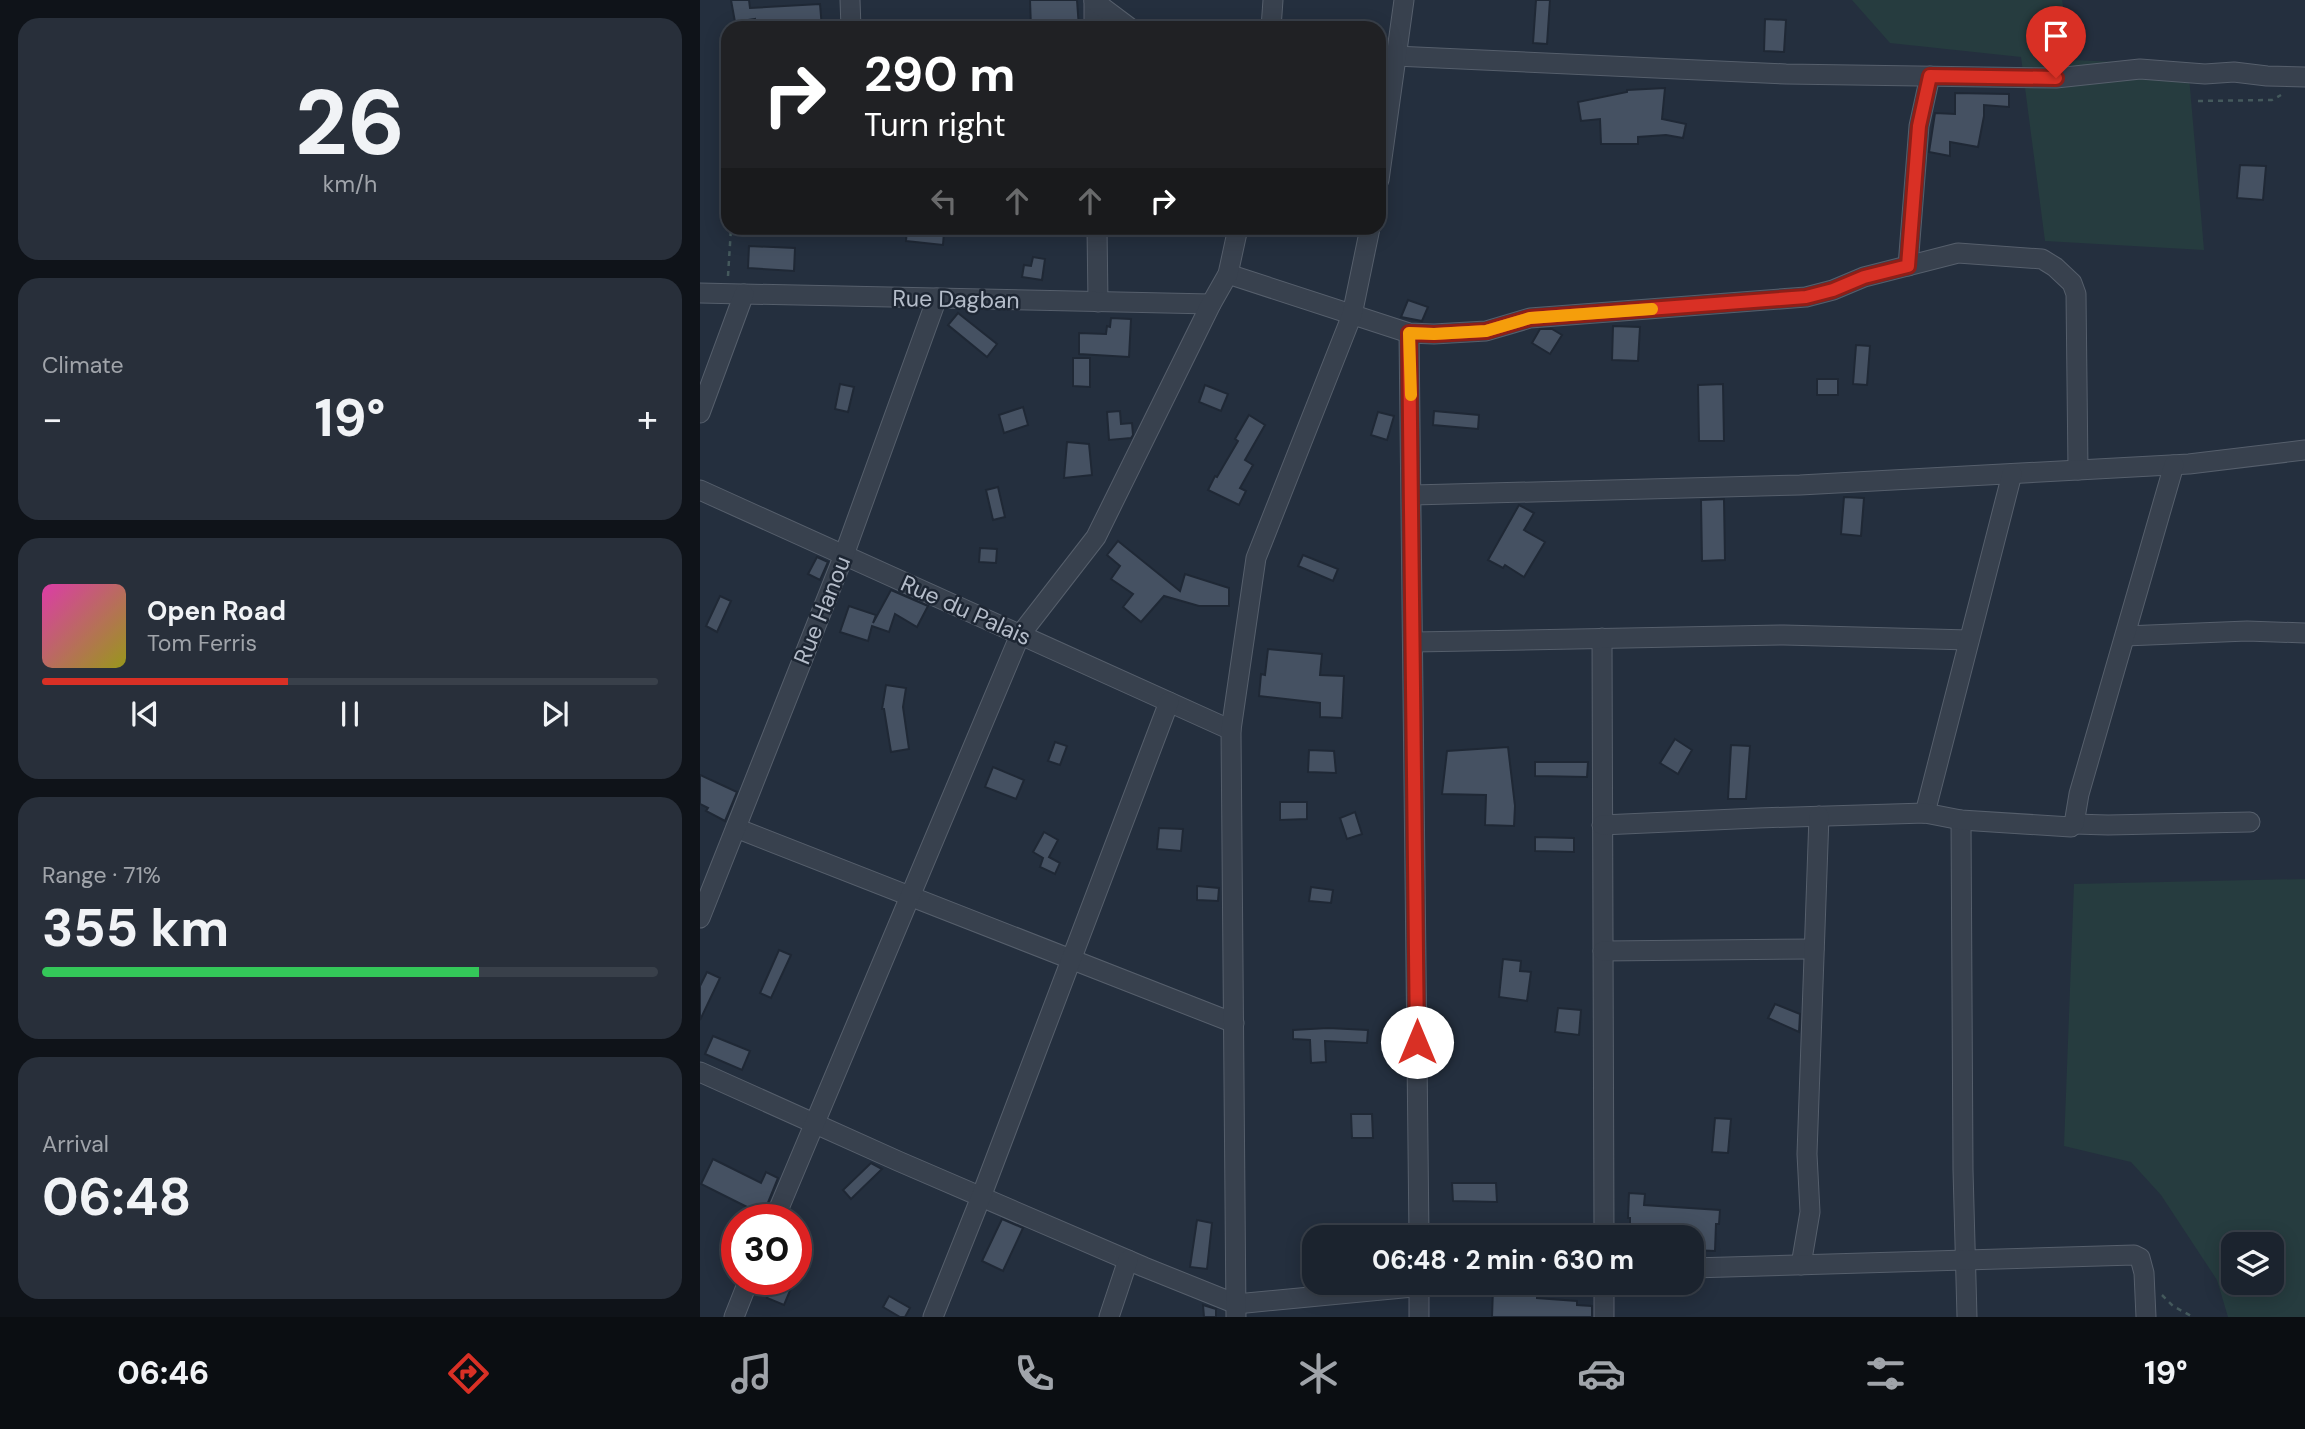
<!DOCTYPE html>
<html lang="en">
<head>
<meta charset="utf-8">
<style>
	:root { --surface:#1b232e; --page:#282f3a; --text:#f1f3f6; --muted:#a0a4aa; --line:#39404a; --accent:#d93025 }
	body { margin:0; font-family:"DM Sans",sans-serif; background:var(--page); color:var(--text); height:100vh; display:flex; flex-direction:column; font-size:26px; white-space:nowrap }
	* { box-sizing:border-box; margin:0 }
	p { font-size:23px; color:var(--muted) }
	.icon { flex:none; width:38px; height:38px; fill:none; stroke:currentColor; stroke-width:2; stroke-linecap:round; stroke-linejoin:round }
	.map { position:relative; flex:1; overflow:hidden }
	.panel { display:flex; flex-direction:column; gap:18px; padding:18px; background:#0f1319; width:700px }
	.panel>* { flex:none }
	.top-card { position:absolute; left:21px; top:21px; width:665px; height:214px; border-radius:21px; box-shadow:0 4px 18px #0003,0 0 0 2px var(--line); background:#202124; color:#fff; overflow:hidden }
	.tools { position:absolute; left:1521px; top:1232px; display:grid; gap:14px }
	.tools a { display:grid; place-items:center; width:63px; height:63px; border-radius:14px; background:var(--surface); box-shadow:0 4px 18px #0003,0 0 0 2px var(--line); font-size:35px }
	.speed { position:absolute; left:21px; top:1204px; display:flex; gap:14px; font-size:35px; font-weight:700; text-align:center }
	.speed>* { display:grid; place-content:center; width:91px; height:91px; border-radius:50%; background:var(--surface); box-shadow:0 4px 18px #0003,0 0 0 2px var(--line); line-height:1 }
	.speed .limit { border:10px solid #d22; background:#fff; color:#111 }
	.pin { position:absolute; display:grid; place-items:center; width:60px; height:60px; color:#fff; margin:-72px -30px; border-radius:50% 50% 50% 0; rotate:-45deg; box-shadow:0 0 7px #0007 }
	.pin .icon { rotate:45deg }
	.me { position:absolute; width:77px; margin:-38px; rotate:0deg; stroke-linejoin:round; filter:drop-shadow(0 0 5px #0008) }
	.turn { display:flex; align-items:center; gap:24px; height:147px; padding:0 28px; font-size:32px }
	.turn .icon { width:91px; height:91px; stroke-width:2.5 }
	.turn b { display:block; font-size:49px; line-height:60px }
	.lanes { display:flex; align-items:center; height:66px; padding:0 28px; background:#0003; justify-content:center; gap:35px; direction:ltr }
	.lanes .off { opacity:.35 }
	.big { font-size:52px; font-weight:700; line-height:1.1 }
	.panel .tile { flex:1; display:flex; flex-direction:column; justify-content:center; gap:10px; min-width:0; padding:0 24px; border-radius:21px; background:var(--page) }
	.panel .dial { align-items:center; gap:0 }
	.dial b { font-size:91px; line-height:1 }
	.song { display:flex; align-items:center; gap:21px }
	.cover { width:84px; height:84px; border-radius:10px; background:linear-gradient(135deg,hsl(320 70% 55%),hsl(60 70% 35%)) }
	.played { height:7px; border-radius:4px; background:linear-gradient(90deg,var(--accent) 40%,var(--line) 40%) }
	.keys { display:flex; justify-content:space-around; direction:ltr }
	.heat { display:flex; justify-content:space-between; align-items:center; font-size:38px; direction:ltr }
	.charge { height:10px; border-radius:5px; background:linear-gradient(90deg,#34c759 71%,var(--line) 0) }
	.trip { position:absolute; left:602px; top:1225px; width:402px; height:70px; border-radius:21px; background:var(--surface); box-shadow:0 4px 18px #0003,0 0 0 2px var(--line); font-weight:700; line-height:70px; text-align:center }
	.menu { display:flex; height:112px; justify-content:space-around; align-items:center; background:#0b0e12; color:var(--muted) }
	.menu .icon { width:49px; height:49px }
	.menu .current { color:var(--accent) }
	.menu b { font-size:32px; color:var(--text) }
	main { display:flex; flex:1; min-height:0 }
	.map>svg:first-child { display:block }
	.green { fill:#263c3f; fill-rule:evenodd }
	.building { fill:#455162; stroke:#1f2835; stroke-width:2 }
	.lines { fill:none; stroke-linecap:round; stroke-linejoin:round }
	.minor-casing { stroke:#565f6c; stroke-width:21 }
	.path { stroke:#44595c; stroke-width:2.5; stroke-dasharray:5 5; stroke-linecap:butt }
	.minor { stroke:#38414e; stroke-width:19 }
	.route-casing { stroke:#8d1f18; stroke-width:18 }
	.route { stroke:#d93025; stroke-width:12 }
	.slow { stroke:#f59e0b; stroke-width:12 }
	.labels { text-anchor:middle; stroke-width:5; stroke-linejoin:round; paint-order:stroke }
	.street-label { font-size:23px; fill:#b4bcc9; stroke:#1d2633 }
</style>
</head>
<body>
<main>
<section class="panel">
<div class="tile dial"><b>26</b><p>km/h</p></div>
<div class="tile"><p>Climate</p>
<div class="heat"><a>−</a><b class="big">19°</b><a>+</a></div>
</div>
<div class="tile">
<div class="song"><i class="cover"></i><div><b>Open Road</b><p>Tom Ferris</p></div></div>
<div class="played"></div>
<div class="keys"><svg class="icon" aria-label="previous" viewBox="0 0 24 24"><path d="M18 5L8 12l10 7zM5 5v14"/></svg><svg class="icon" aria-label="pause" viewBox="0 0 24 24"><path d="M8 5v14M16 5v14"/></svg><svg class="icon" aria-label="next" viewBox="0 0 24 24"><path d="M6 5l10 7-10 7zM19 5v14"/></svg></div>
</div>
<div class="tile"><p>Range · 71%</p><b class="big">355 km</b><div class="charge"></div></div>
<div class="tile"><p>Arrival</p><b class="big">06:48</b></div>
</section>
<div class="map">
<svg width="1605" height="1317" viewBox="0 0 1605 1317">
	<rect width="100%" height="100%" fill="#242f3e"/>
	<g class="green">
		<path d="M 1152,0 L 1362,0 L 1372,60 L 1488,65 L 1504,250 L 1345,241 L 1321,57 L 1190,43 Z"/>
		<path d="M 1605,879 L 1605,1317 L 1528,1317 L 1517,1280 L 1461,1195 L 1431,1162 L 1364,1146 L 1374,884 ZM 1533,1244 L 1572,1244 L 1572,1283 L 1533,1283 Z"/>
	</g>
	<g class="building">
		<path d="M 31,0 L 49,0 L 50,8 L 120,4 L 122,28 L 55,28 L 55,19 L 35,22 Z"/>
		<path d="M 330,0 L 377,0 L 379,28 L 331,28 Z"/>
		<path d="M 836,0 L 850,0 L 847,44 L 833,43 Z"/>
		<path d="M 1065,19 L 1086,20 L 1084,52 L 1064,51 Z"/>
		<path d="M 965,88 L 962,119 L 986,124 L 983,138 L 966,135 L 938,137 L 938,144 L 901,144 L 900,119 L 881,121 L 878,102 L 927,92 L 927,90 Z"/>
		<path d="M 1255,93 L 1309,94 L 1309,107 L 1284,105 L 1284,116 L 1278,147 L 1250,142 L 1250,156 L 1229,152 L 1235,113 L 1255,114 Z"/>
		<path d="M 1540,165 L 1566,166 L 1563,200 L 1537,198 Z"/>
		<path d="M 207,228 L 244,232 L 243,245 L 206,241 Z"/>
		<path d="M 49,246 L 95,248 L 94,271 L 48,268 Z"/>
		<path d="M 333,257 L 345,259 L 342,280 L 322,277 L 324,265 L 331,266 Z"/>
		<path d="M 708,300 L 728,307 L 722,321 L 701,317 Z"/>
		<path d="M 258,313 L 297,344 L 287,357 L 248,325 Z"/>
		<path d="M 411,318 L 431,319 L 429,357 L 379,354 L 379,333 L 406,334 L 407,326 L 410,327 Z"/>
		<path d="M 913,326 L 940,327 L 938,361 L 912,360 Z"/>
		<path d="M 840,329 L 852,329 L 862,335 L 850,354 L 832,343 Z"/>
		<path d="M 1156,345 L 1170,346 L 1167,385 L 1153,384 Z"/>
		<path d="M 373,358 L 390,358 L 390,387 L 373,386 Z"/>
		<rect x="1117" y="379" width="21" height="16"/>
		<path d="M 140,384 L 154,387 L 148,412 L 135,409 Z"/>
		<path d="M 1023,384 L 1024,441 L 999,441 L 998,385 Z"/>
		<path d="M 505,385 L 528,394 L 521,411 L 499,402 Z"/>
		<path d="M 323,407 L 328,425 L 304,433 L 299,415 Z"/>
		<path d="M 420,411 L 421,424 L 432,423 L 433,435 L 431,438 L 409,440 L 407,412 Z"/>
		<path d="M 734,411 L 779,415 L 778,429 L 733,425 Z"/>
		<path d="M 678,412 L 694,416 L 687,440 L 671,435 Z"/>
		<path d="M 549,415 L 565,425 L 545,460 L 553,465 L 540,488 L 546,491 L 539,505 L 508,490 L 515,476 L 517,477 L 538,441 L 535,439 Z"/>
		<path d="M 367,442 L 389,444 L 392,475 L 364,478 Z"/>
		<path d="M 298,487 L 305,517 L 293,520 L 286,490 Z"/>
		<path d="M 1144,497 L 1164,498 L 1161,536 L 1141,534 Z"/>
		<path d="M 1024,499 L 1025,560 L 1002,561 L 1001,500 Z"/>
		<path d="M 819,505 L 834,513 L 824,530 L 845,542 L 824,577 L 805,565 L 803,568 L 788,560 Z"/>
		<path d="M 418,541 L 480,591 L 485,574 L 529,588 L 529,606 L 499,606 L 464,596 L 441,622 L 423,607 L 433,594 L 411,579 L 420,566 L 407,555 Z"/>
		<path d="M 280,548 L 297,549 L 296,563 L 279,562 Z"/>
		<path d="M 603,555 L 638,569 L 633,581 L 598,566 Z"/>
		<path d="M 117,557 L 128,562 L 120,580 L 108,574 Z"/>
		<path d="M 191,590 L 228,606 L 217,627 L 195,614 L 189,632 L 172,626 L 168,641 L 140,632 L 149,606 L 176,615 L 173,623 Z"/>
		<path d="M 20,596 L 31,601 L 17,632 L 6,626 Z"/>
		<path d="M 568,649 L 622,654 L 620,675 L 644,676 L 642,718 L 620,717 L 620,703 L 559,696 L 561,674 L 565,675 Z"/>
		<path d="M 186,685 L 206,688 L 203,707 L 209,749 L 191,752 L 184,709 L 182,709 Z"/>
		<path d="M 975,739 L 992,750 L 978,774 L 960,763 Z"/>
		<path d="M 355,742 L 367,746 L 360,765 L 348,761 Z"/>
		<path d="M 1031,745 L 1050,746 L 1046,799 L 1028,799 Z"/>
		<path d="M 808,747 L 815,806 L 814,826 L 785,825 L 786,795 L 742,794 L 747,751 Z"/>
		<path d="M 609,750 L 634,751 L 636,773 L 608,772 Z"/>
		<path d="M 835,762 L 888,762 L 887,777 L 835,776 Z"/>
		<path d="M 293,767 L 324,780 L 316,799 L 285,787 Z"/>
		<path d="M 0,775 L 37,792 L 25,821 L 6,811 L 8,808 L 0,804 Z"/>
		<path d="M 580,802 L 607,802 L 607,819 L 580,820 Z"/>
		<path d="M 655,812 L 662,834 L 647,839 L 640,818 Z"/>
		<path d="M 459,828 L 483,829 L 481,851 L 457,849 Z"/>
		<path d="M 344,832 L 358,840 L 349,857 L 360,863 L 355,874 L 340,867 L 343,858 L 333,852 Z"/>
		<path d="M 835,837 L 874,838 L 874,852 L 835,851 Z"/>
		<path d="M 497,886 L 519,888 L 518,901 L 497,900 Z"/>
		<path d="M 611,887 L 633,890 L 631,903 L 609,901 Z"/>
		<path d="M 79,950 L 91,955 L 71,998 L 60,993 Z"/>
		<path d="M 803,959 L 821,961 L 820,971 L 831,972 L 827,1001 L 799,997 Z"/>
		<path d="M 7,972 L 20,978 L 0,1020 L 0,986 Z"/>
		<path d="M 1075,1004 L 1100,1014 L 1099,1032 L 1068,1018 Z"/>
		<path d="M 858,1008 L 881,1010 L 879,1035 L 855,1032 Z"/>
		<path d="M 628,1028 L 668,1030 L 667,1043 L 625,1041 L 626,1062 L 611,1063 L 610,1040 L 593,1039 L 593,1030 Z"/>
		<path d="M 13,1036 L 50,1051 L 42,1070 L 5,1054 Z"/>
		<path d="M 651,1114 L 672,1114 L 673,1138 L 652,1138 Z"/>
		<path d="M 1015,1118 L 1031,1119 L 1028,1153 L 1012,1152 Z"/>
		<path d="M 13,1159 L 61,1183 L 66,1172 L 78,1178 L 63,1215 L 1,1184 Z"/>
		<path d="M 171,1163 L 182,1169 L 151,1199 L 143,1190 Z"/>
		<path d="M 752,1183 L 796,1183 L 797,1202 L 753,1201 Z"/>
		<path d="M 929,1193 L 945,1194 L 944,1205 L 1020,1210 L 1019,1224 L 1016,1224 L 1015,1251 L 992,1250 L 992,1237 L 930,1237 L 930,1218 L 928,1218 Z"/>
		<path d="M 302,1219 L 323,1228 L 303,1271 L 282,1261 Z"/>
		<path d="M 497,1220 L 512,1223 L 507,1269 L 490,1267 Z"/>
		<path d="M 74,1280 L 92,1286 L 84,1305 L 67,1298 Z"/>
		<path d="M 793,1288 L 811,1289 L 810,1293 L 837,1295 L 837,1298 L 877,1301 L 877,1305 L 892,1306 L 892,1317 L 792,1317 Z"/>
		<path d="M 189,1296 L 210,1308 L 205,1317 L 200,1317 L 183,1307 Z"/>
		<path d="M 503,1305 L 516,1309 L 516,1317 L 504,1317 Z"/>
	</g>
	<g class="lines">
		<g class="minor-casing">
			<g id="minor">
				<path d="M 150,0 L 151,28"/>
				<path d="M 394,0 L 394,28"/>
				<path d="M 394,1 L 430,28"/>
				<path d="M 571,28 L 573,0"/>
				<path d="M 695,56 L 1086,74 L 1356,78 L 1440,69 L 1505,74 L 1534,72 L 1567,76 L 1605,77"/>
				<path d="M 679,180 L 704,0"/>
				<path d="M 397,228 L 398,302"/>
				<path d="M 1208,266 L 1219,126 L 1230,76"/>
				<path d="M 528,274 L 709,333 L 734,334 L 786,331 L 830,318 L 1106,297 L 1133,290 L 1164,277 L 1258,253 L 1342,259 L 1355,267 L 1372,283 L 1376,294 L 1378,470"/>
				<path d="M 0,293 L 511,304"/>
				<path d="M 709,333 L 719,1237"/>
				<path d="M 0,413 L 44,294"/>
				<path d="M 0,490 L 531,730"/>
				<path d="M 713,495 L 1100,485 L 1489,464 L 1605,450"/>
				<path d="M 1425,636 L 1547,631 L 1605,633"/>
				<path d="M 902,638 L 904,1237"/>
				<path d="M 714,642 L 1084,635 L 1269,640"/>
				<path d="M 1225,813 L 1312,474"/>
				<path d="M 1261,820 L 1263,1170 L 1267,1317"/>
				<path d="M 1374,824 L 1408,825 L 1550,822"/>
				<path d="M 902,825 L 1058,818 L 1225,813 L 1261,820 L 1371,827 L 1374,824 L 1379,794 L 1474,465"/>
				<path d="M 36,828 L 534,1023"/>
				<path d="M 0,918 L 144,555 L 237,298"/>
				<path d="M 903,951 L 1114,949"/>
				<path d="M 0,1072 L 198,1161 L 444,1267 L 536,1304 L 755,1283"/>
				<path d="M 74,1220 L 320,635 L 396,537 L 511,304 L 528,274 L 538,228"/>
				<path d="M 1101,1265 L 1110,1212 L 1107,1154 L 1119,816"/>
				<path d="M 992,1268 L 1434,1255 L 1440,1258 L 1444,1273 L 1446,1317"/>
				<path d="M 719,1283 L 719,1317"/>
				<path d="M 904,1283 L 904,1317"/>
				<path d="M 34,1317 L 49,1279"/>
				<path d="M 233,1317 L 281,1197 L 469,702"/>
				<path d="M 409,1317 L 428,1260"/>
				<path d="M 536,1317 L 531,730 L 556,558 L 652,315 L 670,228"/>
			</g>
		</g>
		<g class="path">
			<path d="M 1498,101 L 1572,100 L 1581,95"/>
			<path d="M 28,276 L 31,228"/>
			<path d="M 1462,1295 L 1473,1306 L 1493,1317"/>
		</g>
		<use href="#minor" class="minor"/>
	</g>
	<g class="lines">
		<g class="route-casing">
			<path id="route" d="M 717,1042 L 709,333 L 734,334 L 786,331 L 830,318 L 1106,297 L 1133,290 L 1164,277 L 1208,266 L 1219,126 L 1230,76 L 1356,78"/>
		</g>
		<use href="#route" class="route"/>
		<path class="slow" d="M 711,395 L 709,333 L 734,334 L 786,331 L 830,318 L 952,309"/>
	</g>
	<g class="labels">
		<g class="street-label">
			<text transform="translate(256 299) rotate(1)" y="8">Rue Dagban</text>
			<text transform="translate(122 610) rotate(-68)" y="8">Rue Hanou</text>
			<text transform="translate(266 610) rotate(24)" y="8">Rue du Palais</text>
		</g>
	</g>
</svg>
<div class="tools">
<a><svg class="icon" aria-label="layers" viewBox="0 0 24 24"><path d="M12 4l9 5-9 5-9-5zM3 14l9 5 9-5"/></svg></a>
</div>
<div class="speed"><div class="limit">30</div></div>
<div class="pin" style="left:1356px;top:78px;background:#d93025"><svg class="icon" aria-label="arrive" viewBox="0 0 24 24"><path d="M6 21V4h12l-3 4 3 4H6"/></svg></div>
<svg class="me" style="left:717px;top:1042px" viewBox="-20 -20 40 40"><circle r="19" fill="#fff"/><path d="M0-13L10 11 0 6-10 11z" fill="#d93025"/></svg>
<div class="trip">06:48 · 2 min · 630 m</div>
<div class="top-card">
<div class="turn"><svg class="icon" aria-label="right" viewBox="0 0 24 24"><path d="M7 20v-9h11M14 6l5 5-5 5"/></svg><div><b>290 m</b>Turn right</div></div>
<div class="lanes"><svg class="icon off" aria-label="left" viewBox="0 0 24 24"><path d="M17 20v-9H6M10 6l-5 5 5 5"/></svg><svg class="icon off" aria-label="ahead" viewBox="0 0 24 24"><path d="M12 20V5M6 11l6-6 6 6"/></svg><svg class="icon off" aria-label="ahead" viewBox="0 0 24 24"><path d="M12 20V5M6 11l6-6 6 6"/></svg><svg class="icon" aria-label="right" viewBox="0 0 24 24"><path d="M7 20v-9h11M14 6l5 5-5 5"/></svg></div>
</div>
</div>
</main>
<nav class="menu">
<b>06:46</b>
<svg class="icon current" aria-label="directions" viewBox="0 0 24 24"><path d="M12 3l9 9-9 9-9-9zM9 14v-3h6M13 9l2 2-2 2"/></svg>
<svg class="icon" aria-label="music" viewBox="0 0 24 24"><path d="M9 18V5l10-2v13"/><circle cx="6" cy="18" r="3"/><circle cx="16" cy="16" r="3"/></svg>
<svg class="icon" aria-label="phone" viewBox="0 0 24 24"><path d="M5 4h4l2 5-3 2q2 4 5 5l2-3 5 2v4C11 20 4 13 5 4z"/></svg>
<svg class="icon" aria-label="climate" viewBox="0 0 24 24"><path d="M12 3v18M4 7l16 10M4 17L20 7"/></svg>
<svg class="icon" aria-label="car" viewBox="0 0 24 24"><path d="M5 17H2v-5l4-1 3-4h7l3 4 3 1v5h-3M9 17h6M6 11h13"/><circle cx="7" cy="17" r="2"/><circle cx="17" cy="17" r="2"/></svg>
<svg class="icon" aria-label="filters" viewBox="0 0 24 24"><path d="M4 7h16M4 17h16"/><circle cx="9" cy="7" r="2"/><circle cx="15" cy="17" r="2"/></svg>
<b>19°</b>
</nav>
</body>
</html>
